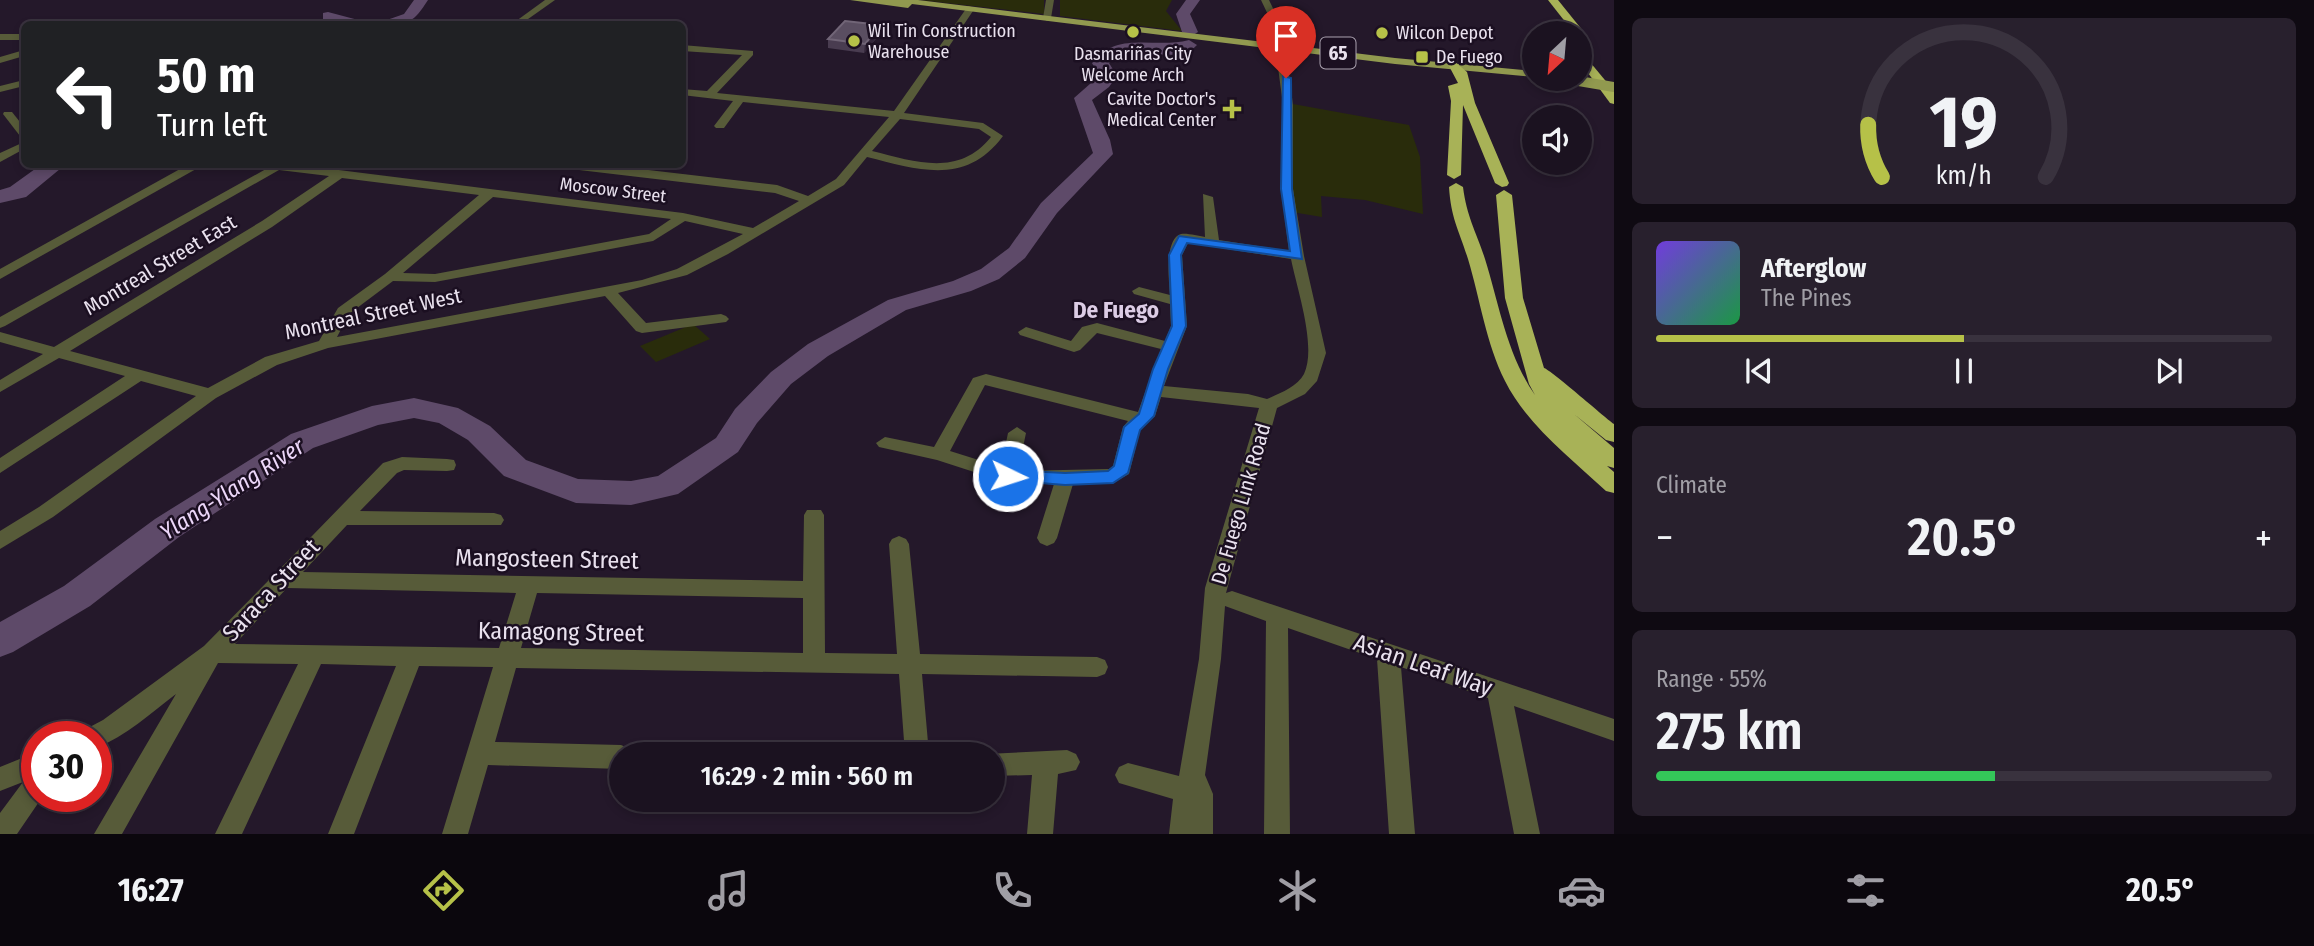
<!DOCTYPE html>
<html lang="en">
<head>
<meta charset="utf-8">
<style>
	:root { --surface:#1b1220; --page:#28202d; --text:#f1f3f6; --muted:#a09ea5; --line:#39323e; --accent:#b6c148 }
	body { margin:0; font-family:"Fira Sans Condensed",sans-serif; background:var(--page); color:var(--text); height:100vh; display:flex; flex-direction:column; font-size:26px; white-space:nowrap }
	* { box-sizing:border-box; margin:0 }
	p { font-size:23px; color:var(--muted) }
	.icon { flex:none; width:38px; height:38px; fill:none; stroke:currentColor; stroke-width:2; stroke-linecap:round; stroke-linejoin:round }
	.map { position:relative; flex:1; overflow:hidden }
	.drawer { display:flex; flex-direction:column; gap:18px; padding:18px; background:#0f0a12; width:700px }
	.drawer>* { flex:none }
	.banner { position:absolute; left:21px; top:21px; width:665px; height:147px; border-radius:10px; box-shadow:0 4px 10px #0003,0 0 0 2px var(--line); background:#202124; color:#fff; overflow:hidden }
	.needle { width:46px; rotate:206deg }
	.tools { position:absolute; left:1522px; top:21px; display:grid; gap:14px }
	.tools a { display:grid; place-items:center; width:70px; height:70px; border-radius:50%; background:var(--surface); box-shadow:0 4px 10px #0003,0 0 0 2px var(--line); font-size:35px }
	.speed { position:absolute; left:21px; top:721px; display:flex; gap:14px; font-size:35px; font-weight:700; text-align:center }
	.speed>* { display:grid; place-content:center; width:91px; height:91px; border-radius:50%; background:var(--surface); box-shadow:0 4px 10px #0003,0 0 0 2px var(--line); line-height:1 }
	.speed .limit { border:10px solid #d22; background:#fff; color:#111 }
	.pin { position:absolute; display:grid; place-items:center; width:60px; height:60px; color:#fff; margin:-72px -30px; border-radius:50% 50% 50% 0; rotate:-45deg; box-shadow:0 0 7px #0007 }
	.pin .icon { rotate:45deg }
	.me { position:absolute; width:77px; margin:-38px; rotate:94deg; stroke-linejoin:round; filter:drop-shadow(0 0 5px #0008) }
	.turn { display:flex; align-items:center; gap:24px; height:147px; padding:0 21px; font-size:32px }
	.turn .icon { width:91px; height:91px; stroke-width:2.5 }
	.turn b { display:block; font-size:49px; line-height:60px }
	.big { font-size:52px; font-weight:600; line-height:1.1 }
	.drawer .tile { flex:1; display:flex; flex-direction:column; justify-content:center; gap:10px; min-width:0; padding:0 24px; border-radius:10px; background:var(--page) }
	.drawer .dial { align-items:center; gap:0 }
	.dial svg { height:182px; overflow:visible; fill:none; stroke:var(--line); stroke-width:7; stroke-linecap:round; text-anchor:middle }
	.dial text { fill:var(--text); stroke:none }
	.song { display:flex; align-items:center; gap:21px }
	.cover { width:84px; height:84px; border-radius:10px; background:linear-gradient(135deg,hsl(260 70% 55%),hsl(140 70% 35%)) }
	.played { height:7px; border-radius:4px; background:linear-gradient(90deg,var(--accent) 50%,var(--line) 50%) }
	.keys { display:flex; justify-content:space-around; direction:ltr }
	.heat { display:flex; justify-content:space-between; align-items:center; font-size:38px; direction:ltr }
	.charge { height:10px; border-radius:5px; background:linear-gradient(90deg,#34c759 55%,var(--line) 0) }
	.trip { position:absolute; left:609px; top:742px; width:396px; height:70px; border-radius:35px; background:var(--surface); box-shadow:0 4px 10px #0003,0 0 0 2px var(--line); font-weight:600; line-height:70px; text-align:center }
	.tabs { display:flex; height:112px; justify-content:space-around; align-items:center; background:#0b070d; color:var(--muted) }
	.tabs .icon { width:49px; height:49px }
	.tabs .current { color:var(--accent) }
	.tabs b { font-size:32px; color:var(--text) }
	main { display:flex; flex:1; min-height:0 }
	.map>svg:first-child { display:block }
	.green { fill:#292c0b }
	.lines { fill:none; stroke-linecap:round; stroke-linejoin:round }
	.river { fill:#5e4a69; fill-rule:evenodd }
	.minor { fill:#575b39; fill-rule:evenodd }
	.major { fill:#91994f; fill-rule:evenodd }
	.highway { fill:#a8b257; fill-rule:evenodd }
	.major-bridge { stroke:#91994f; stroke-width:10 }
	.wall { fill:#493c50 }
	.shaded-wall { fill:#33263a }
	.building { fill:#5a4e61; stroke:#716577; stroke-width:2 }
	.route { fill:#1a73e8; stroke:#114b97; stroke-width:2 }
	.poi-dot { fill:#b6c148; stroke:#1b0f21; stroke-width:2.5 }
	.labels { text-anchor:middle; stroke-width:5; stroke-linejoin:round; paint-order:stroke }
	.far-poi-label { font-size:18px; fill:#e9e1ee; stroke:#1b0f21; text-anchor:start }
	.far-street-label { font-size:18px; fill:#e9e1ee; stroke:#1b0f21 }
	.shield { fill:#1b0f21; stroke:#aba2b0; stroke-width:2 }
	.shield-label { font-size:19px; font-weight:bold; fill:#e9e1ee }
	.street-label { font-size:21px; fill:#e9e1ee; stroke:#1b0f21 }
	.neighbourhood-label { font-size:23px; font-weight:bold; fill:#dccce5; stroke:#1b0f21 }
	.water-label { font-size:23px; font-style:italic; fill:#ecd7f9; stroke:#1b0f21 }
	.near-street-label { font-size:24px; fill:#e9e1ee; stroke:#1b0f21 }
</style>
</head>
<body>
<main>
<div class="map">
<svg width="1614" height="834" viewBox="0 0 1614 834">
	<rect width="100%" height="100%" fill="#24182a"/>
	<g class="green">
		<path d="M 920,0 L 1044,0 L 1044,14 Z"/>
		<path d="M 1060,0 L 1172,0 L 1166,11 L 1182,31 L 1060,16 Z"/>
		<path d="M 1293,104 L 1409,125 L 1420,157 L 1423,214 L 1365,200 L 1321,196 L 1322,217 L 1292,212 Z"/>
		<path d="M 693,324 L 710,339 L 656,362 L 640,346 Z"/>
	</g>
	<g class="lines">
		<g class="river">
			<path d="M 414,0 L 428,0 C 413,23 410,24 382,24 L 384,21 L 404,14 Z"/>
			<path d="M 1186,0 L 1200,0 L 1190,14 L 1198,32 L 1190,37 L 1182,32 L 1176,14 Z"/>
			<path d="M 328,12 L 362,21 L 365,24 L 342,24 L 323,19 L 323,13 Z"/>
			<path d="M 1189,40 L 1197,45 C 1173,70 1131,36 1109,63 L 1117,76 L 1109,87 L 1092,100 L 1110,140 L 1113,154 L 1057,213 L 1025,258 L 999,279 L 971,291 L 906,310 L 828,356 L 791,384 L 757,423 L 738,452 L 678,494 L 631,505 L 576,503 L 504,476 L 468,440 L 439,423 L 414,418 L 378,425 L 313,448 L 179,537 L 90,606 L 13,652 L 0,657 L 0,622 L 64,586 L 155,519 L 291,434 L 372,406 L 414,398 L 458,408 L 490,426 L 526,460 L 578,479 L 631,481 L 658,476 L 716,438 L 735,409 L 771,372 L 808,344 L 888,300 L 953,281 L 981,269 L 1009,248 L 1041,203 L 1093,153 L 1074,98 L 1099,76 L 1092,63 C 1116,30 1155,49 1189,40 Z"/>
			<path d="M 42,164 L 66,164 L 26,197 L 0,203 L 0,190 L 10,187 Z"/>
		</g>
		<g class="minor">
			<path d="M 545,0 L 555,0 L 521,24 L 512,24 Z"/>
			<path d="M 1046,0 L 1054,0 L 1051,18 L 1047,21 L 1043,18 Z"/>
			<path d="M 1261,0 L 1269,0 L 1279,21 L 1285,47 L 1282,49 L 1286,52 L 1293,105 L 1293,189 L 1304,256 L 1326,353 L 1317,381 L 1305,394 L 1277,408 L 1226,593 L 1232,591 L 1614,719 L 1614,741 L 1514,706 L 1540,834 L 1514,834 L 1488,698 L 1401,667 L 1415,834 L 1389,834 L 1377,659 L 1288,628 L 1290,834 L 1264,834 L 1266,621 L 1225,606 L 1221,659 L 1205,775 L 1213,794 L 1213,834 L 1169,834 L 1173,799 L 1119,783 L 1115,775 L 1119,767 L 1128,763 L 1179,776 L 1199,659 L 1205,588 L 1259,408 L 1161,397 L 1155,416 L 1140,430 L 1129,474 L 1113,483 L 1073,484 L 1057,538 L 1054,543 L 1047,546 L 1040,543 L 1037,538 L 1054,484 L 1008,483 L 937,460 L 879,447 L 876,443 L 885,437 L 934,447 L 973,378 L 986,374 L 1138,412 L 1161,349 L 1097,333 L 1080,350 L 1074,352 L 1020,335 L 1018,332 L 1026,327 L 1071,341 L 1082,327 L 1097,323 L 1165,341 L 1171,326 L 1170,304 L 1134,294 L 1132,291 L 1139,287 L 1170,295 C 1169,281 1164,239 1181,234 C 1188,233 1198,236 1205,237 L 1203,194 L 1213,197 L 1219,240 L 1289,251 L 1281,189 L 1283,105 L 1276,52 L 1279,50 L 1275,47 L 1271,21 ZM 1188,243 L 1291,259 C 1297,289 1317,347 1304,374 C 1297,387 1280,393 1267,399 L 1248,394 L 1164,386 L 1187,326 L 1182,255 ZM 985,385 L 1128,421 L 1123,427 L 1113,466 L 1109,469 L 1018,471 L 1026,433 L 1017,427 L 1008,433 L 1001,467 L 950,451 Z"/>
			<path d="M 968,6 L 975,8 L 904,113 L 983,123 L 1003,136 C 966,186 919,170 867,157 L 844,185 L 728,254 L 687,275 L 618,293 L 646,323 L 721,314 L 726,316 L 729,319 L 726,322 L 642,333 L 636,331 L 605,296 L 328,348 L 277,365 L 216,398 L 53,517 L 0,549 L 0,531 L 39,507 L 196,396 L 141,381 L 0,473 L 0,458 L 125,376 L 59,358 L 0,392 L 0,380 L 43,354 L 0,342 L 0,332 L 54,347 L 262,221 L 329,176 L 279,170 L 5,326 L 0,328 L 0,317 L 266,169 L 252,164 L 291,164 L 683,213 L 753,228 L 799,201 L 775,193 L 562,168 L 556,164 L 597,164 L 777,185 L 808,196 L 836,179 L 889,117 L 743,102 L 724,128 L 716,128 L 714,126 L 733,101 L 682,95 L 682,89 L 707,91 L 742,55 L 682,51 L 682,45 L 753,51 L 753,55 L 717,93 L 894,111 ZM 900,119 L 979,129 L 991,137 C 959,177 916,162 872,151 ZM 342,178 L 479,195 L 385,274 L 338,308 L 319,341 L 265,357 L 208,388 L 70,351 L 272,227 ZM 493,197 L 671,219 L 649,234 L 435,274 L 403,273 ZM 685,221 L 743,234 L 677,269 L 642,280 L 337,337 L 349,314 L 393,281 L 435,282 L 653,241 Z"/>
			<rect x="0" y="34" width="24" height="6"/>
			<path d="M 24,50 L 24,56 L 0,63 L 0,57 Z"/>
			<path d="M 24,80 L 24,86 L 0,92 L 0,86 Z"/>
			<path d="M 4,112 L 12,112 L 24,127 L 24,137 L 20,136 L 3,114 Z"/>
			<path d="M 24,142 L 24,149 L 0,162 L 0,153 Z"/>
			<path d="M 189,164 L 205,164 L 0,279 L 0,269 Z"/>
			<path d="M 402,457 L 447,459 L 454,460 L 456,465 L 454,470 L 447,471 L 404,470 L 397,473 L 360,511 L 494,513 L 501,515 L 504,520 L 501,525 L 347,525 L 303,572 L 803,581 L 804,515 L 807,510 L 821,510 L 824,515 L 825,653 L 897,654 L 889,544 L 892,539 L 899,536 L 906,539 L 909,544 L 920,654 L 1097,657 L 1105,660 L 1108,667 L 1105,674 L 1097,677 L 922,674 L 929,754 L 905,754 L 899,674 L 516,668 L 495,742 L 621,745 L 630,749 L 632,754 L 621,754 L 621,769 L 488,765 L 468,834 L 442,834 L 493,667 L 419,666 L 354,834 L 328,834 L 396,666 L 321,664 L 242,834 L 215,834 L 298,664 L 218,663 L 122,834 L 94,834 L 176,694 C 151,713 126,736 96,748 L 96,737 L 83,737 L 86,729 L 103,720 L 204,646 L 268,581 L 271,574 L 277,572 L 383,463 ZM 287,588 L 516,593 L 499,648 L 235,644 ZM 537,593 L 803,598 L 803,653 L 521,648 Z"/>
			<path d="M 1067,750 L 1076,754 L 1080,762 L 1076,770 L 1058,774 L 1053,834 L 1027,834 L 1032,775 L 992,776 L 992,754 L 987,754 Z"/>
			<path d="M 37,752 L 37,796 L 43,796 L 17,834 L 0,834 L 0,813 L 23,782 L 0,791 L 0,767 Z"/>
		</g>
		<path class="major" d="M 850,0 L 918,0 L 1395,58 L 1535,71 L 1535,77 L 1395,64 L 912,4 L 908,8 Z"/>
		<g class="highway">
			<path d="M 1548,0 L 1558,0 L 1583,31 L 1583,35 L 1574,33 Z"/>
			<path d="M 1580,50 L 1614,91 L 1614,104 L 1610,103 L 1580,62 Z"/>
			<path d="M 1455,62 L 1467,72 L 1475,103 L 1509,183 L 1507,186 L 1502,187 L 1495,183 L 1463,105 L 1461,175 L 1454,179 L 1447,175 L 1451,101 L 1448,86 L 1458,83 L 1449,66 Z"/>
			<path d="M 1456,183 L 1463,187 C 1467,218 1476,231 1485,259 C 1499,304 1507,355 1535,395 L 1529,384 L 1505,298 L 1496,195 L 1504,190 L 1512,195 L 1523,298 L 1544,368 C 1551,370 1603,416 1614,424 L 1614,442 L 1606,440 L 1574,414 L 1614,448 L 1614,468 L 1607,466 L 1614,472 L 1614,493 L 1606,491 C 1571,458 1527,425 1505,381 C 1486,343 1480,299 1468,259 C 1459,230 1451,219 1449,187 Z"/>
		</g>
		<path class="major-bridge" d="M 1567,79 L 1614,87"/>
	</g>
	<path class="wall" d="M 880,34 L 864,53 L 828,48 L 828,39 Z"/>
	<path class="shaded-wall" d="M 881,25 L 880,34 L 864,53 L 865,44 Z"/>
	<path class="building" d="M 845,21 L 881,25 L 865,44 L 828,39 Z"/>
	<path class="route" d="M 1283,76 L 1291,78 L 1292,189 L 1302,259 L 1187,243 L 1181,255 L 1186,326 L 1168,369 L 1154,416 L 1140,430 L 1128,473 L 1113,483 L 1065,485 L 1002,480 L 999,476 L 1008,470 L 1065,473 L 1108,471 L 1114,466 L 1124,427 L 1139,414 L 1153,369 L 1172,326 L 1169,255 L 1179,236 L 1290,251 L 1281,189 Z"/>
	<g class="poi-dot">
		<circle cx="1133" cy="32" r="7"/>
		<circle cx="1382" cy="33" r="7"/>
		<circle cx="854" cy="41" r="7"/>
		<rect x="1415" y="50" width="14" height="14" rx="3.5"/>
		<path d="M1228.5 98.5h7v7h7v7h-7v7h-7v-7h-7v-7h7z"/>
	</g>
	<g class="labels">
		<g class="far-poi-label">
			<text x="868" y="37">Wil Tin Construction<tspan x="868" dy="21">Warehouse</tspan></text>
			<text x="1396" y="39">Wilcon Depot</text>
			<text x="1133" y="60" text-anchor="middle">Dasmariñas City<tspan x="1133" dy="21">Welcome Arch</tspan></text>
			<text x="1436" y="63">De Fuego</text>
			<text x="1216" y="105" text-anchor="end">Cavite Doctor's<tspan x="1216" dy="21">Medical Center</tspan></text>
		</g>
		<g class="far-street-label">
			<text transform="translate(613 190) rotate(7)" y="6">Moscow Street</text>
		</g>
		<rect class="shield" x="1320.5" y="37.5" width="35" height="31" rx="5"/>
		<g class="shield-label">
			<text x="1338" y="60">65</text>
		</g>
		<g class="street-label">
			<text transform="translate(160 265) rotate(-31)" y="7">Montreal Street East</text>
			<text transform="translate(373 314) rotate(-12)" y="7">Montreal Street West</text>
			<text transform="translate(1241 504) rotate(-74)" y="7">De Fuego Link Road</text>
		</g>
		<g class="neighbourhood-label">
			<text x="1116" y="318">De Fuego</text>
		</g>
		<g class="water-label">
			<text transform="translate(232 489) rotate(-33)" y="8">Ylang-Ylang River</text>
		</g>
		<g class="near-street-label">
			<text transform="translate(547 559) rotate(1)" y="8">Mangosteen Street</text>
			<text transform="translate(271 590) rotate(-47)" y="8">Saraca Street</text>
			<text transform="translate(561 632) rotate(1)" y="8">Kamagong Street</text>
			<text transform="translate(1423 665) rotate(19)" y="8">Asian Leaf Way</text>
		</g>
	</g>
</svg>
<div class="tools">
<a><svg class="needle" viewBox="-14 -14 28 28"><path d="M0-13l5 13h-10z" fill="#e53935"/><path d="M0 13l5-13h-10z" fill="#a09ea5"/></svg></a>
<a><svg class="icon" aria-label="sound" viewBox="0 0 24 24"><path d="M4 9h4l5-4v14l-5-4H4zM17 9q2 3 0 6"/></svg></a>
</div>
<div class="speed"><div class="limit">30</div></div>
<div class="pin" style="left:1286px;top:78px;background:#d93025"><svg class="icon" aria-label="arrive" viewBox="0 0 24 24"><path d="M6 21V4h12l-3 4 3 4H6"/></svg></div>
<svg class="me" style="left:1008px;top:476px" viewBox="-20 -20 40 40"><circle r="17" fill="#1a73e8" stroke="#fff" stroke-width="3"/><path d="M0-11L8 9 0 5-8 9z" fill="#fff"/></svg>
<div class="trip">16:29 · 2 min · 560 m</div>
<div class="banner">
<div class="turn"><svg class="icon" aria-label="left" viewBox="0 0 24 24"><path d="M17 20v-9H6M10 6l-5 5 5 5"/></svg><div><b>50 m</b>Turn left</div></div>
</div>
</div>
<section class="drawer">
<div class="tile dial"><svg viewBox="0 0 100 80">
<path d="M14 69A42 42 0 1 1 86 69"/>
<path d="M14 69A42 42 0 0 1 8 46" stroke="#b6c148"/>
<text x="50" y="56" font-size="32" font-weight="700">19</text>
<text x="50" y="72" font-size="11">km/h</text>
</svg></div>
<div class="tile">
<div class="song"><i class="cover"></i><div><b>Afterglow</b><p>The Pines</p></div></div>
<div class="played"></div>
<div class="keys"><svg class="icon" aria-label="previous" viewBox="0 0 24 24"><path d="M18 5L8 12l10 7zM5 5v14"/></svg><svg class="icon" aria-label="pause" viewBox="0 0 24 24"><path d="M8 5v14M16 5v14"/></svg><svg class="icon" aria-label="next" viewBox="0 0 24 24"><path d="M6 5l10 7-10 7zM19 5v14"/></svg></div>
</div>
<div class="tile"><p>Climate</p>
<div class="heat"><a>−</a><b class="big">20.5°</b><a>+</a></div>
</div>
<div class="tile"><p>Range · 55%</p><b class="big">275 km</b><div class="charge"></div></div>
</section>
</main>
<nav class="tabs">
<b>16:27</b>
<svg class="icon current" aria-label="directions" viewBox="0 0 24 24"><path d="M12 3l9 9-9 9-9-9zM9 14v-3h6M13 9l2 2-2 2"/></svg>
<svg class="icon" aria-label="music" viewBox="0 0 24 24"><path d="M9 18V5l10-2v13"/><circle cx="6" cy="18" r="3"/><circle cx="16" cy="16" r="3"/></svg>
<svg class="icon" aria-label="phone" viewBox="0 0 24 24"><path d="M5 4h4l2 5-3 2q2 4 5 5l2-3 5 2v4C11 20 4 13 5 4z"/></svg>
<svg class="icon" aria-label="climate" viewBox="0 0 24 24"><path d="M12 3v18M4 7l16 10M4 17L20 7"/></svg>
<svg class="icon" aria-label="car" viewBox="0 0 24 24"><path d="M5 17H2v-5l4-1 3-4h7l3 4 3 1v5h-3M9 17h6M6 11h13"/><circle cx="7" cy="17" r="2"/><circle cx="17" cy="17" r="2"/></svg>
<svg class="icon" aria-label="filters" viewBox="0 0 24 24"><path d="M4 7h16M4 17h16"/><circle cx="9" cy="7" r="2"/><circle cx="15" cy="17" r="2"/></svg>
<b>20.5°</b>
</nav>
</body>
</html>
